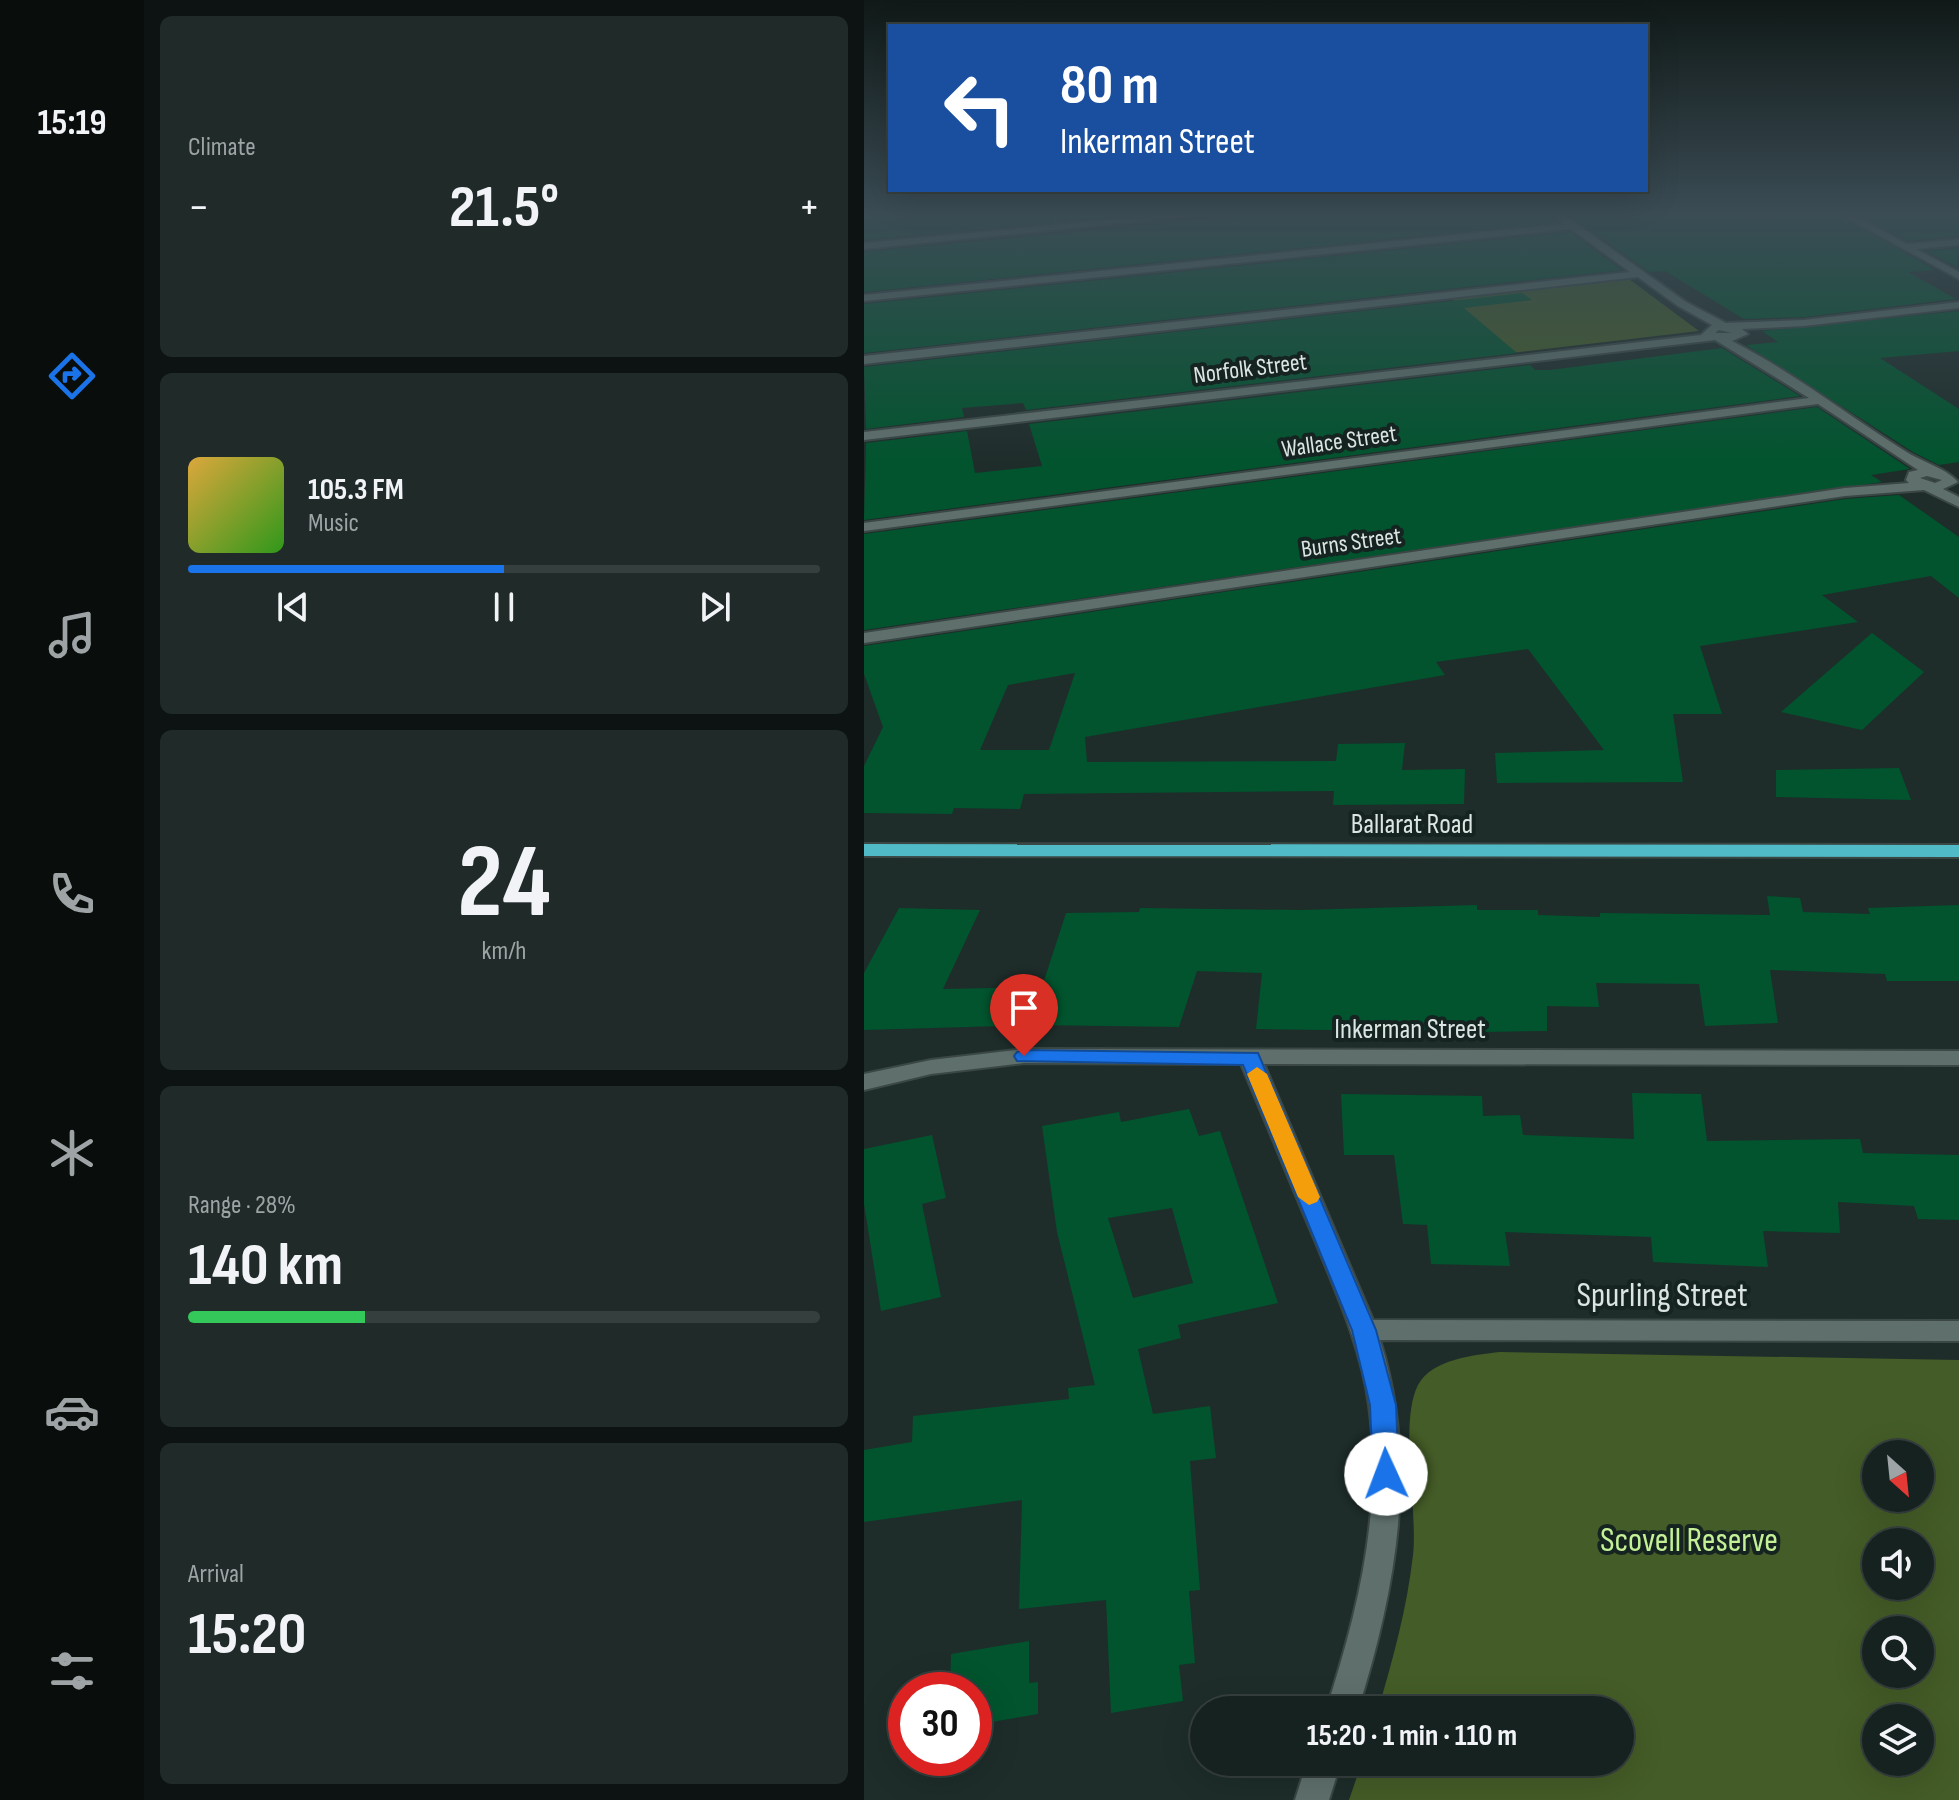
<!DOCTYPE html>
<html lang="en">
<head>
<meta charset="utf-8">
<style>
	:root { --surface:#162220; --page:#1f2a29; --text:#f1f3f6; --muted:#9ea4a5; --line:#353f3e; --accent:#1a73e8 }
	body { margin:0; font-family:"Sofia Sans Condensed",sans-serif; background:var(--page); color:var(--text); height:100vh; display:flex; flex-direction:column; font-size:30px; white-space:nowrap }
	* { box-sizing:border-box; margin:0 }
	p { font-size:26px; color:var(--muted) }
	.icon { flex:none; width:44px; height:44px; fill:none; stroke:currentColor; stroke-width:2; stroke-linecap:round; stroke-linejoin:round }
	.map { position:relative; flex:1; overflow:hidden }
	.drawer { display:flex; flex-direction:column; gap:16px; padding:16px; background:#0c1312; width:720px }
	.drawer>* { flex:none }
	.guide { position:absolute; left:24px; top:24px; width:760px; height:168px; border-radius:0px; box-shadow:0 8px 32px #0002,0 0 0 2px var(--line); background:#1a4fa0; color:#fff; overflow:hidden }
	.needle { width:52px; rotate:153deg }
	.controls { position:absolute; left:998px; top:1440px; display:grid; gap:16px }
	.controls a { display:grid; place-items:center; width:72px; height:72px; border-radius:50%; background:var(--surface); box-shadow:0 8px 32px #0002,0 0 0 2px var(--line); font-size:40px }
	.speed { position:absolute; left:24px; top:1672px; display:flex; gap:16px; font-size:40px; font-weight:700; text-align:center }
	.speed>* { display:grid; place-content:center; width:104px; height:104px; border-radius:50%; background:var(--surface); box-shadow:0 8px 32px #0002,0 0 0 2px var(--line); line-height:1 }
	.speed .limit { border:12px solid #d22; background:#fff; color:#111 }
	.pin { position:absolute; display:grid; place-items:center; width:68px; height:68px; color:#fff; margin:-82px -34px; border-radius:50% 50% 50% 0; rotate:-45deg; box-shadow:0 0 8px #0007 }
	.pin .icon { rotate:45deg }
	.me { position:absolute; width:88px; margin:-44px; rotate:358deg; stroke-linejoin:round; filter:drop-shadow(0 0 6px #0008) }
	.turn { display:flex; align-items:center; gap:28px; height:168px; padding:0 40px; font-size:36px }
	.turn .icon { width:104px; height:104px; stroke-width:2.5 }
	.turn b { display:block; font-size:56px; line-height:68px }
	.big { font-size:60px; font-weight:700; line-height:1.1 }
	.drawer .widget { flex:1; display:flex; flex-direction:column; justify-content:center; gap:12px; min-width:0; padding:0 28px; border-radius:12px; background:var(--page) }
	.drawer .dial { align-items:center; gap:0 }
	.dial b { font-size:104px; line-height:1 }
	.song { display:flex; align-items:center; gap:24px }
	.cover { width:96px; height:96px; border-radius:12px; background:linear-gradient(135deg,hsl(40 70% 55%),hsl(110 70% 35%)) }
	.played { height:8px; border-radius:4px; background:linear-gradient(90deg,var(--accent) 50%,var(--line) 50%) }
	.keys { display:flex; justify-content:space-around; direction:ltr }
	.heat { display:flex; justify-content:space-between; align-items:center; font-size:44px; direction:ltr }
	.charge { height:12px; border-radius:6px; background:linear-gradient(90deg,#34c759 28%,var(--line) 0) }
	.trip { position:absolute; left:326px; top:1696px; width:444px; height:80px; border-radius:40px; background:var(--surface); box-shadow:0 8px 32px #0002,0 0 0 2px var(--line); font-weight:700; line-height:80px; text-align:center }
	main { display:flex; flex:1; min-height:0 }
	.tabs { display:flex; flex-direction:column; width:144px; justify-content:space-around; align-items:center; background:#090e0d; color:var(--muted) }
	.tabs .icon { width:56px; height:56px }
	.tabs .selected { color:var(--accent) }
	.tabs b { font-size:36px; color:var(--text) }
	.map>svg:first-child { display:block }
	.green { fill:#445c27; fill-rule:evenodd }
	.building { fill:#01542e; fill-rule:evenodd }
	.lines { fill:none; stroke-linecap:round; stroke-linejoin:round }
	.minor-casing { stroke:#3a4745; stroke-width:4 }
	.trunk-casing { stroke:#3a4745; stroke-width:4 }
	.minor { fill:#5f706c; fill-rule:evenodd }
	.trunk { fill:#50bbc7; fill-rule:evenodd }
	.route { fill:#1a73e8; stroke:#114b97; stroke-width:2 }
	.slow { fill:#f59e0b }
	.labels { text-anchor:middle; stroke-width:8; stroke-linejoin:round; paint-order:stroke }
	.far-street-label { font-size:24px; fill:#dbe5e2; stroke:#152321 }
	.street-label { font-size:28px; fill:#dbe5e2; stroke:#152321 }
	.near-street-label { font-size:34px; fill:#dbe5e2; stroke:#152321 }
	.near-park-label { font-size:34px; fill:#c4f196; stroke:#152321 }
</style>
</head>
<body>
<main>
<nav class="tabs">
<b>15:19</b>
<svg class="icon selected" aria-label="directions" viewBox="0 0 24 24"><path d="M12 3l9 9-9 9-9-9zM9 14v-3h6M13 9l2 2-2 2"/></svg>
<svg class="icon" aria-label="music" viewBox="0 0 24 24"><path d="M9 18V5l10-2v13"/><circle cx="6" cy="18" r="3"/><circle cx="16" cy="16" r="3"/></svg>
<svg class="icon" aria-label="phone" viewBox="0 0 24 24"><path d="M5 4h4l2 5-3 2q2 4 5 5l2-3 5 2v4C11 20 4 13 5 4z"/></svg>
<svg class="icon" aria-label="climate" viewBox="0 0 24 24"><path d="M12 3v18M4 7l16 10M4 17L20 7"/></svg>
<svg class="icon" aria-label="car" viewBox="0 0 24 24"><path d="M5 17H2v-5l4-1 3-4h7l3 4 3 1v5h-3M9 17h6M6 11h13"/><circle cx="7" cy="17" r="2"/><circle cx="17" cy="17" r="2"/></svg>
<svg class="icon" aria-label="filters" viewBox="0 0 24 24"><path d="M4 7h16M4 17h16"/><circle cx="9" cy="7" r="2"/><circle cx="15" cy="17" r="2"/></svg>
</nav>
<section class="drawer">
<div class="widget"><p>Climate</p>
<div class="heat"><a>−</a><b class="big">21.5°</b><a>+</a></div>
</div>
<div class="widget">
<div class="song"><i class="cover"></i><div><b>105.3 FM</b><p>Music</p></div></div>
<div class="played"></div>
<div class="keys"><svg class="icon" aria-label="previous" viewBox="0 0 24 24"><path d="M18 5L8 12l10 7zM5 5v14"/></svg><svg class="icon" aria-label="pause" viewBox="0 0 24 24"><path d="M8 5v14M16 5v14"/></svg><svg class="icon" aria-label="next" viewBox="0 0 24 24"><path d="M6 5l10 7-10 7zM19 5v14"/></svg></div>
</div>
<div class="widget dial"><b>24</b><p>km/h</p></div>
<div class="widget"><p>Range · 28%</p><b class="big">140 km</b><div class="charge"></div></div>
<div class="widget"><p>Arrival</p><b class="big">15:20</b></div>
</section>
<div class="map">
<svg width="1095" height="1800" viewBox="0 0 1095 1800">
	<rect width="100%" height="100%" fill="#1e2d2a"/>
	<g class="green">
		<path d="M 765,279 L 835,331 L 648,353 L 588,299 Z"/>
		<path d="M 636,1352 L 1095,1360 L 1095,1800 L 485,1800 L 498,1762 L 756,1762 L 756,1710 L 514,1710 C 529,1659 543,1608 549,1555 C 554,1512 535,1421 554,1385 C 568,1359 610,1355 636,1352 ZM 1056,1454 L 1056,1498 L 1012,1498 L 1012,1454 ZM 1012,1542 L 1056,1542 L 1056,1586 L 1012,1586 ZM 1056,1630 L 1056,1674 L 1012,1674 L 1012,1630 ZM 1056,1718 L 1056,1762 L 1012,1762 L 1012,1718 Z"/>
	</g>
	<g class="building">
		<path d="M 0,212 L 291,212 L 0,240 Z"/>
		<path d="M 427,212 L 682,212 L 692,222 L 0,292 L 0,252 Z"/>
		<path d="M 702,212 L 883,212 L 884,220 L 969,212 L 1071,270 L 1044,272 L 1092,299 L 940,317 L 880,319 L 801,271 L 785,272 Z"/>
		<path d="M 991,212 L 1095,212 L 1095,236 L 1044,241 Z"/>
		<path d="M 706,232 L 758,270 L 0,353 L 0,304 Z"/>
		<path d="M 1095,248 L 1093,267 L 1062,251 Z"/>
		<path d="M 658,293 L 668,300 L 600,308 L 653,353 L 162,410 L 159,403 L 98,408 L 100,417 L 2,429 L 0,367 Z"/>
		<path d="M 1095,311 L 1095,351 L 1016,358 L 1095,409 L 1095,462 L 1075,465 L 1049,452 L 882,345 L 914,342 L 898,331 Z"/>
		<path d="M 858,348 L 936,396 L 0,520 L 2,443 L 103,431 L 111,473 L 178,466 L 165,424 L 666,365 L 671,370 L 686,370 Z"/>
		<path d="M 953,407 L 1046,469 L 1007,475 L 1018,482 L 0,630 L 0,534 Z"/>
		<path d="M 1035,495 L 1095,537 L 1095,598 L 1067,576 L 958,595 L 994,622 L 836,646 L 858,714 L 809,714 L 819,782 L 633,783 L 631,753 L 740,750 L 664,649 L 572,662 L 581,675 L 221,737 L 223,762 L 472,761 L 474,744 L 541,743 L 538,770 L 601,769 L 600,804 L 469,805 L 470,791 L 160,794 L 156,809 L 90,808 L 88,814 L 0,813 L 0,766 L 19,727 L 0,674 L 0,646 L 981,499 ZM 211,673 L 185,750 L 116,750 L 144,685 Z"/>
		<path d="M 1008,633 L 1060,672 L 998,730 L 917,712 Z"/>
		<path d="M 1035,768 L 1047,800 L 912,797 L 912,770 Z"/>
		<path d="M 903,896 L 936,898 L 939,912 L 1006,914 L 1004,908 L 1095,905 L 1095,981 L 1023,981 L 1021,974 L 906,970 L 914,1023 L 841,1026 L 835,984 L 732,983 L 735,1007 L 683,1006 L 683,1031 L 617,1032 L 392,1029 L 398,973 L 333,971 L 315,1027 L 170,1025 L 0,1030 L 0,973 L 35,908 L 116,910 L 79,989 L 178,987 L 202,913 L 275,912 L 276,908 L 437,910 L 613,905 L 613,910 L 674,910 L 674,915 L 736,917 L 736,913 L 906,915 Z"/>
		<path d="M 768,1093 L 837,1094 L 843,1141 L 996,1139 L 999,1153 L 1095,1155 L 1095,1220 L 1054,1219 L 1050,1206 L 974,1202 L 976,1233 L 899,1231 L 904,1267 L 789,1262 L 787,1237 L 641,1232 L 646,1266 L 567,1264 L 563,1225 L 539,1224 L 530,1155 L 480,1155 L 477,1094 L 618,1096 L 619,1116 L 656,1115 L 659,1135 L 770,1139 Z"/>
		<path d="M 325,1109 L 335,1136 L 356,1131 L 414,1303 L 314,1325 L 317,1338 L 274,1349 L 289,1414 L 346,1406 L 352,1458 L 326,1461 L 336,1590 L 325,1591 L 331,1663 L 315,1665 L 319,1701 L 247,1713 L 242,1600 L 155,1609 L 158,1500 L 0,1522 L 0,1450 L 48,1442 L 49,1416 L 205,1399 L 204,1388 L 231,1385 L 193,1232 L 178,1126 L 255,1112 L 257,1122 ZM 308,1208 L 329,1283 L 269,1298 L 244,1218 Z"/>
		<path d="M 68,1135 L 82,1198 L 58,1204 L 77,1297 L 17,1311 L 0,1204 L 0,1149 Z"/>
		<path d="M 165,1641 L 165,1683 L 174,1682 L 174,1714 L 110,1725 L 110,1690 L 86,1690 L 87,1654 Z"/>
	</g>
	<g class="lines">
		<g class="minor-casing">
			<g id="minor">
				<path d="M 327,212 L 366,212 L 0,249 L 0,243 Z"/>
				<path d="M 685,212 L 696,212 L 822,302 L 862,323 L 940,320 L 1095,302 L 1095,308 L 940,326 L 878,329 L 884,334 L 868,341 C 929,372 983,415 1041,451 C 1058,462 1082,468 1094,482 L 1079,489 L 1095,497 L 1095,507 L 1060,490 L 981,496 L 0,643 L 0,633 L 981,488 L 1045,483 L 1042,480 L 1045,472 L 1054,470 L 954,404 L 0,531 L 0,523 L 945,398 L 851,340 L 0,440 L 0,432 L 837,335 L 848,325 L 814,306 L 774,277 L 0,364 L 0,356 L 766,272 L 707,229 L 0,301 L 0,295 L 700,224 ZM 855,330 L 868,333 L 851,333 ZM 1063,476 L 1078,480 L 1071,483 L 1056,478 Z"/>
				<path d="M 972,212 L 984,212 L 1043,244 L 1095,239 L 1095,245 L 1052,249 L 1095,272 L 1095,279 Z"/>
				<path d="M 160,1049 L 1095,1051 L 1095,1065 L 400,1064 L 509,1320 L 1095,1321 L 1095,1341 L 516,1340 C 555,1464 532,1589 494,1710 L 462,1710 C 494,1612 519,1509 505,1405 C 497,1347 472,1292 450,1238 C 425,1180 402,1122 377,1064 L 160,1063 L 67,1074 L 0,1090 L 0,1074 L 67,1060 Z"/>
				<path d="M 443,1762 L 477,1762 L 465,1800 L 431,1800 Z"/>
			</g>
		</g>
		<g class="trunk-casing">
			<path id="trunk" d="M 0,844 L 1095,845 L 1095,857 L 0,856 Z"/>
		</g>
		<use href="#minor" class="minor"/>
		<use href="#trunk" class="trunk"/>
	</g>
	<linearGradient id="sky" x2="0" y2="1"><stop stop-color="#101917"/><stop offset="0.46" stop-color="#3b4c55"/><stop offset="1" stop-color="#3b4c55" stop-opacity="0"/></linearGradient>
	<rect width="1095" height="464" fill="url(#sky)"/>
	<path class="route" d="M 160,1050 L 394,1053 L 512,1330 L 532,1405 L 535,1474 L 531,1482 L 522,1485 L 513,1482 L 509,1474 L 506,1405 L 488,1330 L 379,1065 L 153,1061 L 150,1056 L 153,1052 Z"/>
	<path class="slow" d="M 393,1067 L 403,1074 L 456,1197 L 453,1202 L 445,1205 L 434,1197 L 383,1074 Z"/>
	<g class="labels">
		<g class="far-street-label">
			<text transform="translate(386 368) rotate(-7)" y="8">Norfolk Street</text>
			<text transform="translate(475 441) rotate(-8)" y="8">Wallace Street</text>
			<text transform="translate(487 542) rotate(-8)" y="8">Burns Street</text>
		</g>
		<g class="street-label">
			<text x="548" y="833">Ballarat Road</text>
			<text x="546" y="1038">Inkerman Street</text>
		</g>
		<g class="near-street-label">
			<text x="798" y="1306">Spurling Street</text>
		</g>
		<g class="near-park-label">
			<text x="825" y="1551">Scovell Reserve</text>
		</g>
	</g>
</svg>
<div class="controls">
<a><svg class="needle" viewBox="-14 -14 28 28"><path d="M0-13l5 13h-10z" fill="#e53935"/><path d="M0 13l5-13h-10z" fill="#9ea4a5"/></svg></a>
<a><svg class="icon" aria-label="sound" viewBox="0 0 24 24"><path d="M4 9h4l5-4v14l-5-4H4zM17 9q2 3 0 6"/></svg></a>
<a><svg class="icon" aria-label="search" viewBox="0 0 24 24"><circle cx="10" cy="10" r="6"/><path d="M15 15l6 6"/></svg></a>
<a><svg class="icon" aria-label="layers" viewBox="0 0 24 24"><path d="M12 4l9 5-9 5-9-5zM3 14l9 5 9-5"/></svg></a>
</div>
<div class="speed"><div class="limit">30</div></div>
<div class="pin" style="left:160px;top:1056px;background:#d93025"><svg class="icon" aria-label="arrive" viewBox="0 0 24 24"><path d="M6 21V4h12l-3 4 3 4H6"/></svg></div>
<svg class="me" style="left:522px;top:1474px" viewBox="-20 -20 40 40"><circle r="19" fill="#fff"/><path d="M0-13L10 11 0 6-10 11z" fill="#1a73e8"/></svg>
<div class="trip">15:20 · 1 min · 110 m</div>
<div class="guide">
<div class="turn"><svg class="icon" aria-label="left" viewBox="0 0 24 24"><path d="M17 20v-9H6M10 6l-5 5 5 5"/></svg><div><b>80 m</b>Inkerman Street</div></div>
</div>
</div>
</main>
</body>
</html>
